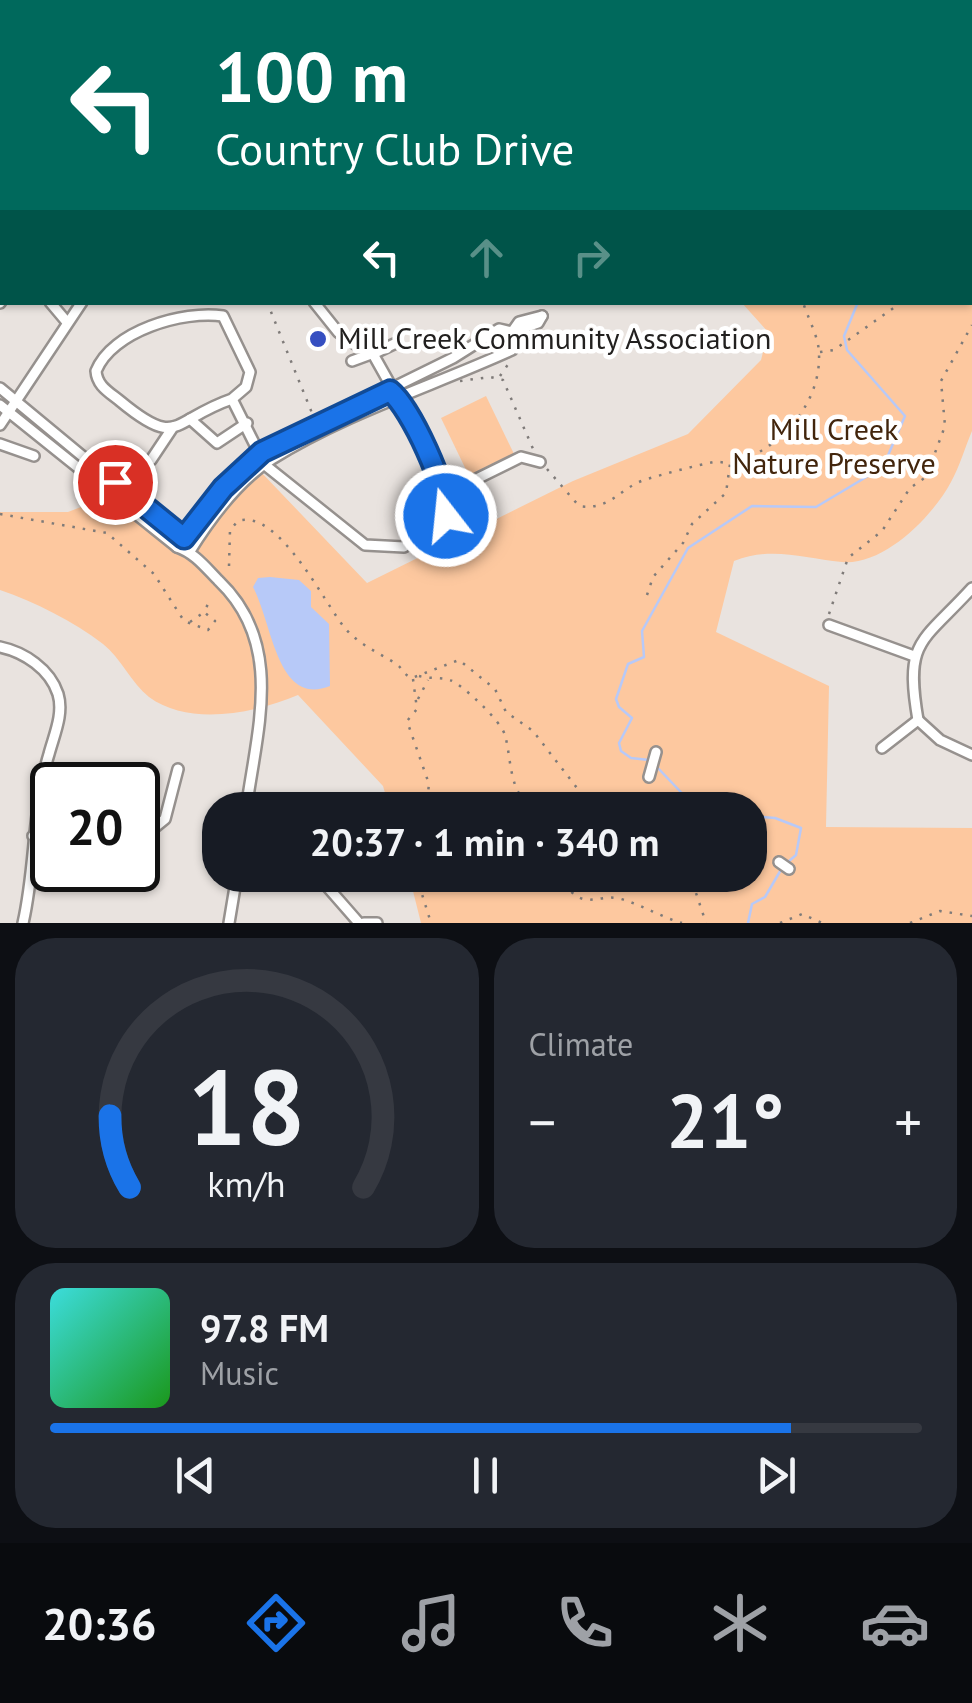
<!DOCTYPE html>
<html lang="en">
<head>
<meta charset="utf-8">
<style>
	:root { --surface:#171b24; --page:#242831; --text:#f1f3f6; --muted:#9ea1a6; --line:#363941; --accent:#1a73e8 }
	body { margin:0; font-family:"PT Sans",sans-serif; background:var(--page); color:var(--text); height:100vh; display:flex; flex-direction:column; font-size:38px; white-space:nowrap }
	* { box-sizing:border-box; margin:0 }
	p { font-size:32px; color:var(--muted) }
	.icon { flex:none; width:55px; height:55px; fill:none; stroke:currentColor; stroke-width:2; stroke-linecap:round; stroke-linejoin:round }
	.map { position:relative; height:923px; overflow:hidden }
	.panel { display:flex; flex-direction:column; gap:15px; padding:15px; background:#0d0f14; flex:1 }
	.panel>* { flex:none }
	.top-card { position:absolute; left:0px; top:0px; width:972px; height:305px; box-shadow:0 2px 8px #0004; background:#00695c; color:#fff; overflow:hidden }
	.speed { position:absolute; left:30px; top:762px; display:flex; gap:20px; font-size:50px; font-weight:700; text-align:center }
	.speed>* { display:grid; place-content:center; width:130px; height:130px; border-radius:50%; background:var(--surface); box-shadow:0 2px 8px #0004; line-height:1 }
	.speed .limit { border:5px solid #111; border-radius:15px; background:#fff; color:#111 }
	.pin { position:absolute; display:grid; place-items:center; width:85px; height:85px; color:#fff; margin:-42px; border:5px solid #fff; border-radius:50%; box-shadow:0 2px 10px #0007 }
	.me { position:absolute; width:110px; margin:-55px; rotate:344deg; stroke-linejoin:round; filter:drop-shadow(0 0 8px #0008) }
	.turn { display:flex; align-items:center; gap:35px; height:210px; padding:0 50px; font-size:45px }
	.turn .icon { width:130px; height:130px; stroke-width:2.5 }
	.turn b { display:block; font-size:70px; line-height:85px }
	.lanes { display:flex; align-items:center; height:95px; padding:0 50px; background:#0003; justify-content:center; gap:50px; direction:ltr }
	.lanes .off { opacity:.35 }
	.big { font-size:75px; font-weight:800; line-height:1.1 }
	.panel .widget { flex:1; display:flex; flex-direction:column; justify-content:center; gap:15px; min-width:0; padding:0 35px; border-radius:40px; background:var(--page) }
	.panel .dial { align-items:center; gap:0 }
	.dial svg { height:260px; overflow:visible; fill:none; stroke:var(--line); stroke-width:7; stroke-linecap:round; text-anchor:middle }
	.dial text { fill:var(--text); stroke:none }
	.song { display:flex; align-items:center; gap:30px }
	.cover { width:120px; height:120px; border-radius:15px; background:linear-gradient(135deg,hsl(180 70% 55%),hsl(120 70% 35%)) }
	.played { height:10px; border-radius:5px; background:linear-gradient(90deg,var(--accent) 85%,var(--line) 85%) }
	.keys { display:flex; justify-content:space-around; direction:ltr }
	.heat { display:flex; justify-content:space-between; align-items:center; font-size:55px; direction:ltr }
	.panel .tiles { flex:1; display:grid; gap:15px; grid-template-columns:1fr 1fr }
	.widget:last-child { grid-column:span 2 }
	.trip { position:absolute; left:202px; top:792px; width:565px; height:100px; border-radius:40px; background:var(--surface); box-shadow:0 2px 8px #0004; font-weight:800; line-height:100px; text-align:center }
	.tabs { display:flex; height:160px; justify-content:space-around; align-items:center; background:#090b0e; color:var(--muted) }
	.tabs .icon { width:70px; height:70px }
	.tabs .selected { color:var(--accent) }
	.tabs b { font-size:45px; color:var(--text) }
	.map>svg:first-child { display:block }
	.green { fill:#fdc89f }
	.water { fill:#b7c9f8 }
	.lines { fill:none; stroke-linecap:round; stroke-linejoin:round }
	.stream { stroke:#b7c9f8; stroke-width:2.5 }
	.minor-casing { stroke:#96918e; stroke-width:14 }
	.path { stroke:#7f7b79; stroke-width:2.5; stroke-dasharray:2.5 8; stroke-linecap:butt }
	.minor { stroke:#fff; stroke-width:9 }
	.route-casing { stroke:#114b97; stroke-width:25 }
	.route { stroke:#1a73e8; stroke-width:18 }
	.poi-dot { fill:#364fc1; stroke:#fff; stroke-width:4 }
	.labels { text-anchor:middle; stroke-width:9; stroke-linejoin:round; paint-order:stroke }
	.poi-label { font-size:30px; fill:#22201f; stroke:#fff; text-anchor:start }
	.park-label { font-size:30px; fill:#42250c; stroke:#fff }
</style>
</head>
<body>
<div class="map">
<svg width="972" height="923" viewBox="0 0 972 923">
	<rect width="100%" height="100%" fill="#e9e3df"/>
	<g class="green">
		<path d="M 0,0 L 28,0 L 2,2 L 2,138 Z"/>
		<path d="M 159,0 L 801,0 L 803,2 L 161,2 Z"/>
		<path d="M 950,0 L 972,0 L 972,431 C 965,447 960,466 951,482 C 933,516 884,566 842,562 C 803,558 771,546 734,561 L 716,632 L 829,686 L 826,827 L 972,828 L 972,923 L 421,923 L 409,875 L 750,875 L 750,810 L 390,810 L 383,786 L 298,695 C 255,713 190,727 149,697 C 131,683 121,658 103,644 C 73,621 35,602 0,590 L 0,512 L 68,512 L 112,495 L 189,551 L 259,470 L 367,583 L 573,481 L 688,434 L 761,360 L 768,332 L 742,303 L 970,302 L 970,2 Z"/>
		<path d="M 486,396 L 515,456 L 470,478 L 441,418 Z"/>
	</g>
	<path class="water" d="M 270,577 L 299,580 L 311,591 L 311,607 L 329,624 L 330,686 C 277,707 273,625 253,587 L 258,578 Z"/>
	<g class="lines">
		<g class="stream">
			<path d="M 334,0 L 337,2"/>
			<path d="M 691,0 L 697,2"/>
			<path d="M 497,2 L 500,0"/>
			<path d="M 649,760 L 631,758 L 621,751 L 619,743 L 632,718 L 619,707 L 616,699 L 628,664 L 644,657 L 642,631 L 688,548 L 752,506 L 816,507 L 883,467 L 905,416 L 847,350 L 844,336 L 858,302"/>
			<path d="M 655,765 L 698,810"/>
			<path d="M 750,816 L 775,818 L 801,828 L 796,855 L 788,862"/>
			<path d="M 748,923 L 752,904 L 765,897 L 782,868"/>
		</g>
		<g class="minor-casing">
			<g id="minor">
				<path d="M 57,0 L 57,2"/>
				<path d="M 120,0 L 123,2"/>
				<path d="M 0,226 L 2,227"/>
				<path d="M 50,302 L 66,321"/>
				<path d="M 314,302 L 338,332 L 368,353"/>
				<path d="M 0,303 L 2,300"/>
				<path d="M 512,332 L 519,322 L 542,316"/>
				<path d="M 512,332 L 538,323 L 542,316"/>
				<path d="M 352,361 L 371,354"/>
				<path d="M 0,388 L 186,542"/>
				<path d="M 232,399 C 171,420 179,450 120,401 C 109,392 97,386 96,371 C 112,331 183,310 223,316 L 250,372 L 246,387 L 232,399 L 265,465 L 365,545 L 404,547 L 440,525 L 447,504 L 418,434 L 373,354 L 394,344"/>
				<path d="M 0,405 L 177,547 C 195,553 206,568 219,581 C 285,644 257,729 246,810"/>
				<path d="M 190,419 L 217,443 L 247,423"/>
				<path d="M 0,425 L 82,302"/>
				<path d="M 0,444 L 34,456"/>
				<path d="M 151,460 L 173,427"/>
				<path d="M 444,495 L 521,457 L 540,462"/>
				<path d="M 177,547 L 223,488 L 262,452 L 453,358 L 499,329 L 512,332 L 512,350 C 433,386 346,413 272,459 C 239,480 210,519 190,551"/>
				<path d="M 829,625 L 914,656"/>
				<path d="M 0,647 C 24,652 50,669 58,694 C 64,714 54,735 49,754 C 32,810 36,867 23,923"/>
				<path d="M 918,720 C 904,639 922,643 972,588"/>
				<path d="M 918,720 L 940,740 L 972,755"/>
				<path d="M 882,748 L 918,720"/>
				<path d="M 649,777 L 656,752"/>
				<path d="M 33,836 L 52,838"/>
				<path d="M 138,841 L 165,819 L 178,769"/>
				<path d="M 779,862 L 789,869"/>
				<path d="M 317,875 L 359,923"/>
				<path d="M 229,923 L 237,875"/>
				<path d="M 364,923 L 377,923"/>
			</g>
		</g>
		<g class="path">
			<path d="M 233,0 L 235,2"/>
			<path d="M 745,0 L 752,2"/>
			<path d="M 478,2 L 479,0"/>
			<path d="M 966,2 L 967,0"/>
			<path d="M 970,194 L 972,191"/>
			<path d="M 970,213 L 972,216"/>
			<path d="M 267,302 L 314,418"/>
			<path d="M 820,352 L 834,350 L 902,302"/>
			<path d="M 500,376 L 509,363"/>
			<path d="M 460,381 L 490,377 L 503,380 L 534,451"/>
			<path d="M 547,469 L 579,506 C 611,511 620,487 647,479 C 668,473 693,466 714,462 C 722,461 728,465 736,462 C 782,448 821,402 819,354 C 819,337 808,319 803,302"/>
			<path d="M 0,514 L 107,533 L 154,574 L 184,621 L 208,630 L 215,621 L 204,612 L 209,602"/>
			<path d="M 229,566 L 230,530 L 238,521 C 278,508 324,602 344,627 C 358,644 377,652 395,663 C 403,668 402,674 412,678 L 459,660 L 495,689 L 506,712 L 533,731 L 594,810"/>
			<path d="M 647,595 L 653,577 L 683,543 L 692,524 L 726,493 L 730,464"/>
			<path d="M 829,614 L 848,558 L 882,531 L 910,488 L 926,477 L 945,426 L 941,381 L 972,325"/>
			<path d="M 190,622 L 203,613"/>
			<path d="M 419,676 C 429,679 441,677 450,680 C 463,685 501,721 505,735 C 512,760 508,797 537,810"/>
			<path d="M 413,679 L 417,709 L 407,721 L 429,784 L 426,810"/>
			<path d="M 418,699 L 428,680"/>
			<path d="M 416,875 L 431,923"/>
			<path d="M 559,875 C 583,916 595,892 621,899 C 642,905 661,917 682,923"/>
			<path d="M 671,875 L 695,890 L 706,923"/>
			<path d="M 780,923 L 802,914 L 822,923"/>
			<path d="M 910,923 L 940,911 L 972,916"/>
		</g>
		<use href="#minor" class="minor"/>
	</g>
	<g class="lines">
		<g class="route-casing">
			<path id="route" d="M 115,482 L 184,538 L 223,488 L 262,452 L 390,391 C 411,408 448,489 446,516"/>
		</g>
		<use href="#route" class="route"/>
	</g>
	<circle class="poi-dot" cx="318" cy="339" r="10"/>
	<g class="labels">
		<g class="poi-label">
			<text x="338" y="349">Mill Creek Community Association</text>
		</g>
		<g class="park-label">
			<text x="834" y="440">Mill Creek<tspan x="834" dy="34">Nature Preserve</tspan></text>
		</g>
	</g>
</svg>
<div class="speed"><div class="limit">20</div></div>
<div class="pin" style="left:115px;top:482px;background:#d93025"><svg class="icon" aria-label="arrive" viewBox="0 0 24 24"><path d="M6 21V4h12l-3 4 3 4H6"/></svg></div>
<svg class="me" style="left:446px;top:516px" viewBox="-20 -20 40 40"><circle r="17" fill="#1a73e8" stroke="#fff" stroke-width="3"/><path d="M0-11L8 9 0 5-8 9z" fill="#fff"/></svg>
<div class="trip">20:37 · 1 min · 340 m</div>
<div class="top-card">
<div class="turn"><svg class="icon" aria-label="left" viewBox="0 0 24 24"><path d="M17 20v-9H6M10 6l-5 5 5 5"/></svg><div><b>100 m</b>Country Club Drive</div></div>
<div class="lanes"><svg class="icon" aria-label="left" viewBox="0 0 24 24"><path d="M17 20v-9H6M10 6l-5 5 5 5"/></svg><svg class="icon off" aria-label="ahead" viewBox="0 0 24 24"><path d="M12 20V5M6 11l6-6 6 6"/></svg><svg class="icon off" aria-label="right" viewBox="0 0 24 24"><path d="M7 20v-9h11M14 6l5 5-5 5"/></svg></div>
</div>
</div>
<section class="panel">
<div class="tiles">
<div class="widget dial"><svg viewBox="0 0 100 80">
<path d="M14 69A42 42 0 1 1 86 69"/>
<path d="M14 69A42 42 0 0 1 8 47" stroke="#1a73e8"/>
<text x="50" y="56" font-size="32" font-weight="700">18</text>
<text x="50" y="72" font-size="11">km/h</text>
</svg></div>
<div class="widget"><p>Climate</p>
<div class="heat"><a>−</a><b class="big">21°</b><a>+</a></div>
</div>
<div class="widget">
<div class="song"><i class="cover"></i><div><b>97.8 FM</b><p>Music</p></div></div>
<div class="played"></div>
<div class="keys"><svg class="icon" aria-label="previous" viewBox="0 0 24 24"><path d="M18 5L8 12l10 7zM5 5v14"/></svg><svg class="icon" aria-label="pause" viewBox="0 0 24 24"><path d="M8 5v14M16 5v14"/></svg><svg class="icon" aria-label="next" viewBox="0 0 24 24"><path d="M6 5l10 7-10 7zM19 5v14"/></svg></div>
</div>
</div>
</section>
<nav class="tabs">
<b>20:36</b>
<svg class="icon selected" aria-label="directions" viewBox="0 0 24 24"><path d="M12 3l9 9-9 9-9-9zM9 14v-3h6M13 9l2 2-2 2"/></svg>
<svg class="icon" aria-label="music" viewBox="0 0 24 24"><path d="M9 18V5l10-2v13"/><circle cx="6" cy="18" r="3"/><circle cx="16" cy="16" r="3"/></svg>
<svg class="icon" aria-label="phone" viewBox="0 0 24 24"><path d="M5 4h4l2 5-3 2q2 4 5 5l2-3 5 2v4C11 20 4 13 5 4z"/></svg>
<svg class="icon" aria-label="climate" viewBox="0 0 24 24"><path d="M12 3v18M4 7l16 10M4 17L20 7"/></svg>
<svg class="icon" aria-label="car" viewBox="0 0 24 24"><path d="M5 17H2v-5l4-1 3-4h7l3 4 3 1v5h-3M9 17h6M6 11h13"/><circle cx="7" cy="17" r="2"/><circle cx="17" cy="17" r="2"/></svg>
</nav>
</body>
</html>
